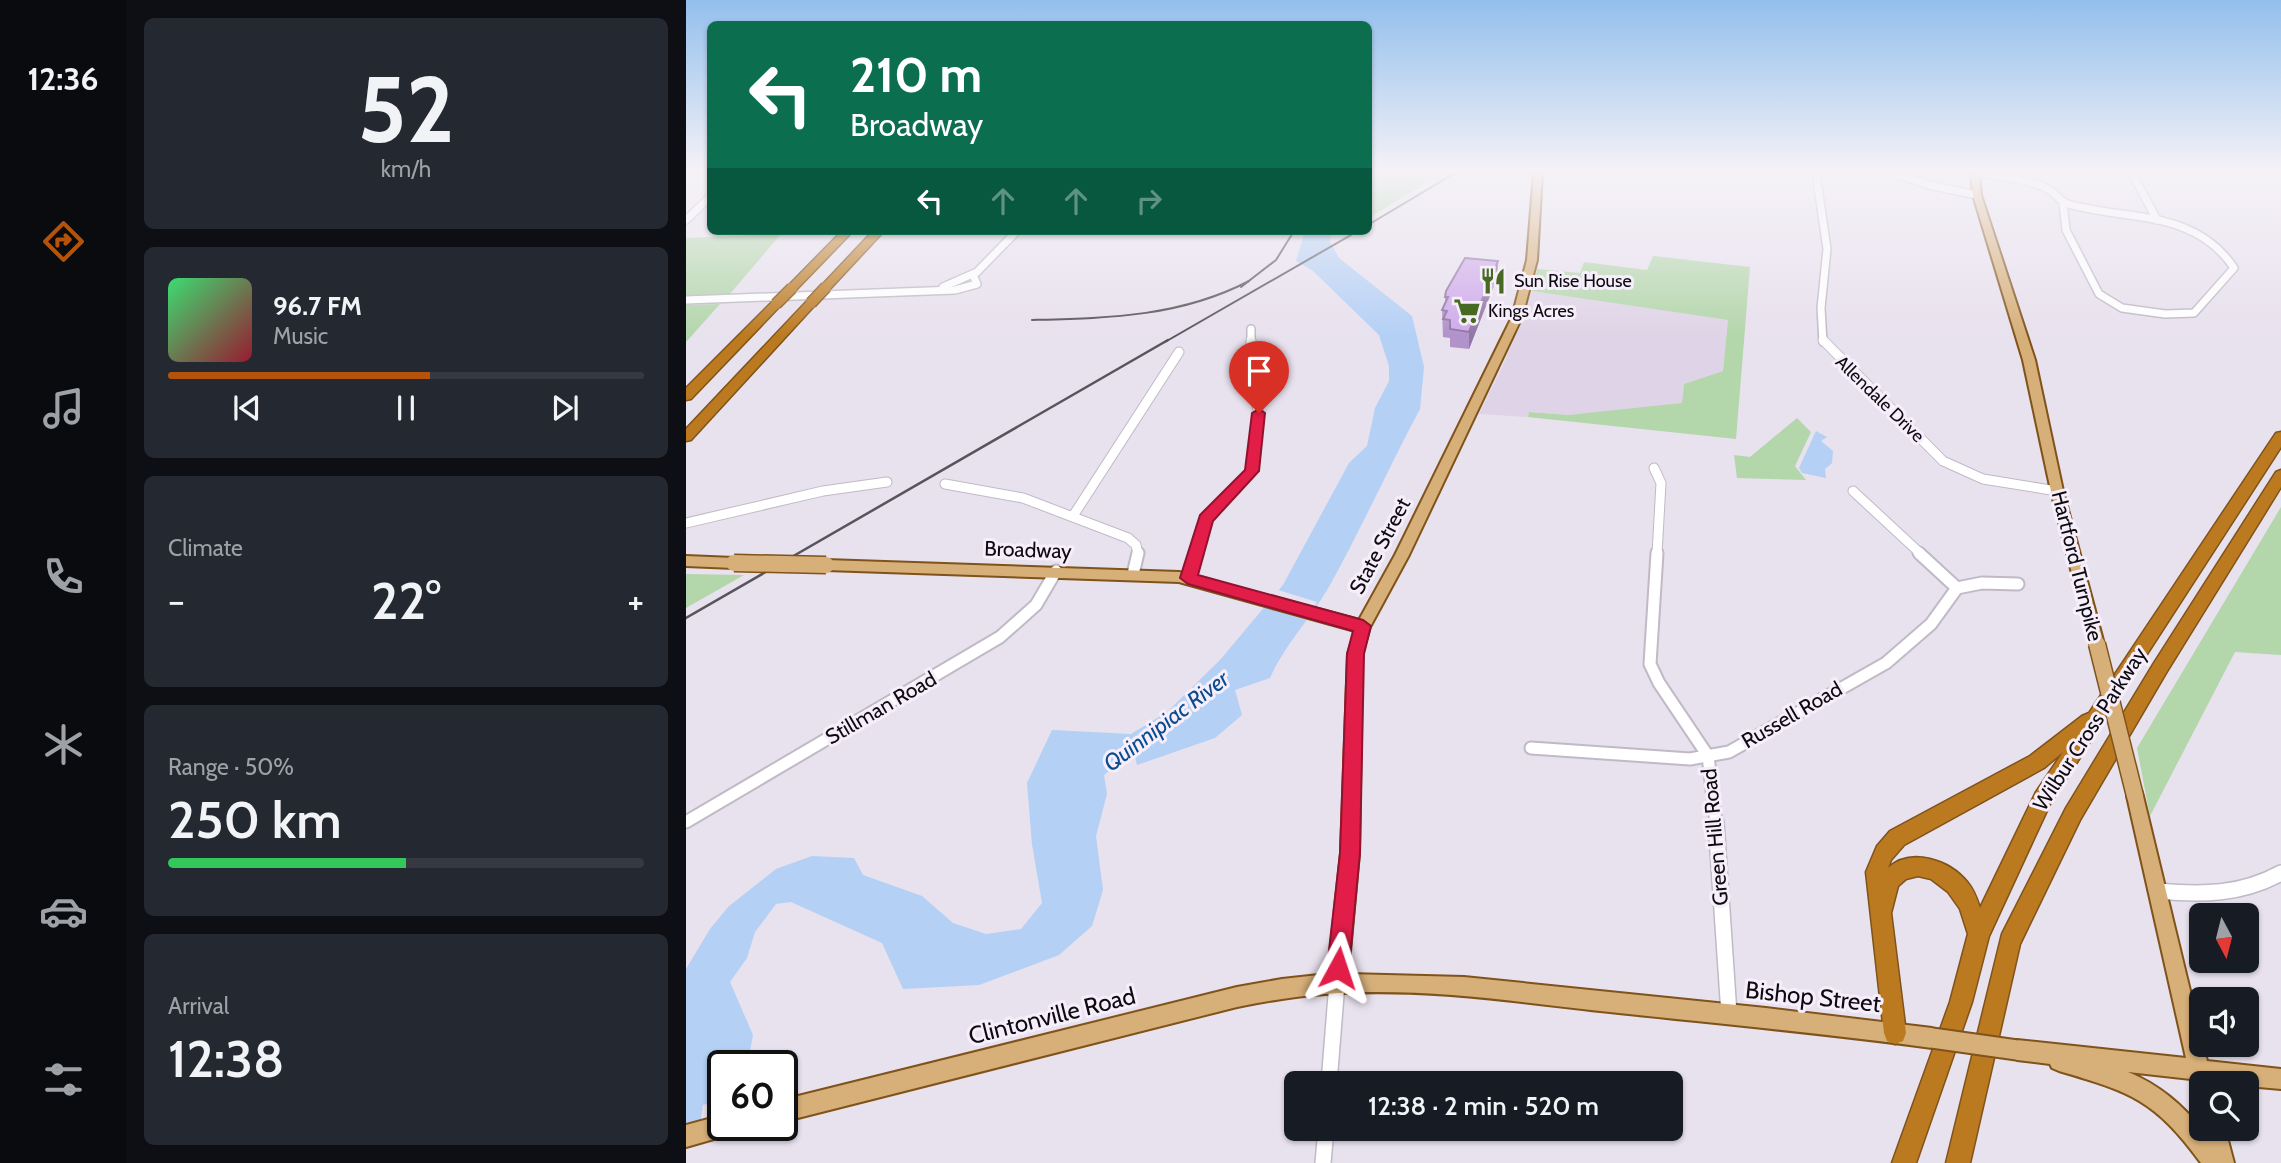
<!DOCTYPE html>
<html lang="en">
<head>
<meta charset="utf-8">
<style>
	:root { --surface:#171b24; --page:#242831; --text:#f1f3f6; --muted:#9ea1a6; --line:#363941; --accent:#b45309 }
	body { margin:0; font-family:Cabin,sans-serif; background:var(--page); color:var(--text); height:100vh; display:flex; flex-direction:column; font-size:26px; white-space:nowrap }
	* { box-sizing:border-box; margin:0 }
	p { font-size:23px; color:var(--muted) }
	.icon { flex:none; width:38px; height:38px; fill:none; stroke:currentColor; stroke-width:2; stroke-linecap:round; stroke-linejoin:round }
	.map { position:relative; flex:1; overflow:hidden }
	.details { display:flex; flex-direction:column; gap:18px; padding:18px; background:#0d0f14; width:560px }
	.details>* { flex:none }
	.banner { position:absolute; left:21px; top:21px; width:665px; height:214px; border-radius:10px; box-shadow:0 2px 5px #0004; background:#0b6e4f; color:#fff; overflow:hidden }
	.needle { width:46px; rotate:173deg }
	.tools { position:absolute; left:1503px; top:903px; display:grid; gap:14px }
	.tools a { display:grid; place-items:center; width:70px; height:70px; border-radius:10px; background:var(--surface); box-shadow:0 2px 5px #0004; font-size:35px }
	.speed { position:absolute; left:21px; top:1050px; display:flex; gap:14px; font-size:35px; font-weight:700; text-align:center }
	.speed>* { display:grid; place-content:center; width:91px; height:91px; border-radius:50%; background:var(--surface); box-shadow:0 2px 5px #0004; line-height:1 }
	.speed .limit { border:4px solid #111; border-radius:10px; background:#fff; color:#111 }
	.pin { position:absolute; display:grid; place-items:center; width:60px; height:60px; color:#fff; margin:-72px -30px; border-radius:50% 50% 50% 0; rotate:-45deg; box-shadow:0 0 7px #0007 }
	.pin .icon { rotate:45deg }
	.me { position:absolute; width:77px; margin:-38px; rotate:5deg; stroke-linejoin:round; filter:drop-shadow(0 0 5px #0008) }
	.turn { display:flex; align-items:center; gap:24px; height:147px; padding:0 28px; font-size:32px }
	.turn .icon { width:91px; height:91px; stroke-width:2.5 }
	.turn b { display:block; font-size:49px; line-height:60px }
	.lanes { display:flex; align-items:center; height:66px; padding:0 28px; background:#0003; justify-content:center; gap:35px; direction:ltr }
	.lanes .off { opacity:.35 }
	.big { font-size:52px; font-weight:600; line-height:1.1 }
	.details .card { flex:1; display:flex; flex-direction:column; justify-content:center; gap:10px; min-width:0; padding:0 24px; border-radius:10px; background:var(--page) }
	.details .dial { align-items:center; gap:0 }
	.dial b { font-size:91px; line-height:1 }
	.song { display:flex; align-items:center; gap:21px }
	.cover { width:84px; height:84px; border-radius:10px; background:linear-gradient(135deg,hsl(140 70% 55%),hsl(350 70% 35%)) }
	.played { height:7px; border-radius:4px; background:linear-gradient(90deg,var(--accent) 55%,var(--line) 55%) }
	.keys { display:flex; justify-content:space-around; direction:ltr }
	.heat { display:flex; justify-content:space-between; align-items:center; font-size:38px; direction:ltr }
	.charge { height:10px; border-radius:5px; background:linear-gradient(90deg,#34c759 50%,var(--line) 0) }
	.trip { position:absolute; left:598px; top:1071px; width:399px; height:70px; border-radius:10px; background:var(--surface); box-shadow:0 2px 5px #0004; font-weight:600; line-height:70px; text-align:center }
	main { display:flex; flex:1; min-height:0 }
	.tab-bar { display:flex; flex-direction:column; width:126px; justify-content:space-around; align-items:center; background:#090b0e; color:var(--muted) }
	.tab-bar .icon { width:49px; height:49px }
	.tab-bar .selected { color:var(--accent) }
	.tab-bar b { font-size:32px; color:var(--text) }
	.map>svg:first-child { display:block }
	.built { fill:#dfd4e7 }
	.green { fill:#b3d6ab }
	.water { fill:#b4d0f5 }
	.pier { fill:#e8e1ee }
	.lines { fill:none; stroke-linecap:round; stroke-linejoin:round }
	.river { fill:#b4d0f5; fill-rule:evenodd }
	.minor-far3-casing { stroke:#c0bac6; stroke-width:10 }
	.minor-far2-casing { stroke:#c0bac6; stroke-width:11 }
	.minor-far1-casing { stroke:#c0bac6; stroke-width:15 }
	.minor-casing { stroke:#c0bac6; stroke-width:18 }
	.major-casing { stroke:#7f531a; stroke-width:4 }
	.highway-casing { stroke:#7f531a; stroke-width:3 }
	.minor-far3 { stroke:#fff; stroke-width:7 }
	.minor-far2 { stroke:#fff; stroke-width:9 }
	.minor-far1 { stroke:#fff; stroke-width:11 }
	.minor { stroke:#fff; stroke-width:15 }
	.major { fill:#d7af79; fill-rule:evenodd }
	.highway { fill:#bc7a20; fill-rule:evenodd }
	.rail-far1 { stroke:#58545b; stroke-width:2 }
	.rail { stroke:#58545b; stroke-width:2.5 }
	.major-bridge-far1-casing { stroke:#7f531a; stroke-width:19; stroke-linecap:butt }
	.major-bridge-casing { stroke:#7f531a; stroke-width:23; stroke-linecap:butt }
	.highway-bridge-casing { stroke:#7f531a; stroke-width:13; stroke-linecap:butt }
	.major-bridge-far1 { stroke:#d7af79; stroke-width:16 }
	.major-bridge { stroke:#d7af79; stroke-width:19 }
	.highway-bridge { stroke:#bc7a20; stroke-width:10 }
	.wall { fill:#b292ca }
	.shaded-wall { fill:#9177a4 }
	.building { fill:#cfaaeb; stroke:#9177a4; stroke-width:2 }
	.route { fill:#e11d48; stroke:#92132f; stroke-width:2 }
	.labels { text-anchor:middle; stroke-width:6; stroke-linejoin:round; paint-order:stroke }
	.far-poi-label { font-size:18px; fill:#0d0b0f; stroke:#f6effb; text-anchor:start }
	.far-street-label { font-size:18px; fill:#0d0b0f; stroke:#f6effb }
	.street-label { font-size:21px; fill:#0d0b0f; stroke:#f6effb }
	.water-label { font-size:23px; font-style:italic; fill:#0b4b90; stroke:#f6effb }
	.near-street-label { font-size:24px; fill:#0d0b0f; stroke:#f6effb }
</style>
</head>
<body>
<main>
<nav class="tab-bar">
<b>12:36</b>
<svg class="icon selected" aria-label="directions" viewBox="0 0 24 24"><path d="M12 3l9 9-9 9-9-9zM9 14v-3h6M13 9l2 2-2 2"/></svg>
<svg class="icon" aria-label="music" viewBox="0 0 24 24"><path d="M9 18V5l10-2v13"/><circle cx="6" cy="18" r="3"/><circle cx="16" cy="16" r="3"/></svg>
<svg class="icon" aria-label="phone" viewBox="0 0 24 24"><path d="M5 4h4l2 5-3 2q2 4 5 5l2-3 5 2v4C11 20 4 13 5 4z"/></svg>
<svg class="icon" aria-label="climate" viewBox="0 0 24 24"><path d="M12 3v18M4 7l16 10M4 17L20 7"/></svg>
<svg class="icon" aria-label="car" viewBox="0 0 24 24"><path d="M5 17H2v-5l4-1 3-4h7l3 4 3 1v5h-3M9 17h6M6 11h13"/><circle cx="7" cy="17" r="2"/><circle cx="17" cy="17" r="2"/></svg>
<svg class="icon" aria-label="filters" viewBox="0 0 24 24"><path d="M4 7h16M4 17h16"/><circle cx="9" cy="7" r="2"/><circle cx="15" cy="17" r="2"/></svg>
</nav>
<section class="details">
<div class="card dial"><b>52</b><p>km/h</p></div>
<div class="card">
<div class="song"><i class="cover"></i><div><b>96.7 FM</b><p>Music</p></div></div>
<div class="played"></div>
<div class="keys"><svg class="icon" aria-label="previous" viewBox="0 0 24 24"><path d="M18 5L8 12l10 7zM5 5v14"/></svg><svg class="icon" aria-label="pause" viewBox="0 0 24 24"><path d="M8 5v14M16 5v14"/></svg><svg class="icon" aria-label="next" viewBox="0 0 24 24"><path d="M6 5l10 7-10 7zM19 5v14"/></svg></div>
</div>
<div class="card"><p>Climate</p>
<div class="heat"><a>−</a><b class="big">22°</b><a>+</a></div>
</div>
<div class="card"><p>Range · 50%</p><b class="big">250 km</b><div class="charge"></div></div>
<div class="card"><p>Arrival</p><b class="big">12:38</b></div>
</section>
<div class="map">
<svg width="1595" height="1163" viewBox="0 0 1595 1163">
	<rect width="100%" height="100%" fill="#e8e1ee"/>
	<path class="built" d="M 846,291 L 1042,320 L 1037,371 L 998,384 L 996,403 L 982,406 L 882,415 L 843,412 L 842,417 L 793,414 L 818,363 Z"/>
	<g class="green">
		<path d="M 683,173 L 756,173 L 683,218 Z"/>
		<path d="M 95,234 L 43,295 L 0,296 L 0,238 Z"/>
		<path d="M 967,256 L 1064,267 L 1050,439 L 842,417 L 843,412 L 882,415 L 996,403 L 998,384 L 1037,371 L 1042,320 L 846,291 L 851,269 L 894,273 L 898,262 L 961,270 Z"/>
		<path d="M 34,304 L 0,342 L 0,305 Z"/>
		<path d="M 1111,418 L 1125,432 L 1109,466 L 1120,480 L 1051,478 L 1048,455 L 1064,457 Z"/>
		<path d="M 1595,507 L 1595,655 L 1549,652 L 1464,816 L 1451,748 Z"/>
		<path d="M 0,574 L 58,575 L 0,608 Z"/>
	</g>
	<g class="water">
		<path d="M 619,231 L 645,231 L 644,242 L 653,258 L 726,316 L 738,367 L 734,409 C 703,467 676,527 644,585 C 626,617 599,644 584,678 L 549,690 L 556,715 L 529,738 L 451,765 L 448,752 L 418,775 L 421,794 L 410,836 L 417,890 L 406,926 L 373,955 L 293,985 L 217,989 L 196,943 L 105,902 L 90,904 L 69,932 L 61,958 L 44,982 L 67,1035 L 61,1066 L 37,1066 L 37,1100 L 0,1109 L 0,969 L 24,929 L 42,907 L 90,869 L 126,856 L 168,858 L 177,875 L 236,896 L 267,923 L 300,934 L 335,929 L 356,903 L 346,844 L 341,783 L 366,730 L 445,734 L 481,712 L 534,660 L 597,585 L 663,463 L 681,446 L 689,408 L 703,381 L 703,366 L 693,335 L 626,270 L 610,261 Z"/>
		<path d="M 1130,431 L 1141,437 L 1135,441 L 1147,451 L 1146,463 L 1139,469 L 1140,478 L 1116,473 L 1113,468 Z"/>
	</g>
	<path class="pier" d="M 589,589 L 631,602 L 620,620 L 574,606 Z"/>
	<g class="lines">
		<path class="river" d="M 5,1073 L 14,1077 C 21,1093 16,1121 9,1137 L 0,1141 L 0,1075 Z"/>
		<g class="minor-far3-casing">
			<g id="minor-far3">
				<path d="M 1130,173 L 1141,249 L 1135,308 L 1137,342"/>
				<path d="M 1208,173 L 1243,185 L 1291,195"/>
				<path d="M 1297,173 C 1318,177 1341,179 1360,188 C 1369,192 1373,201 1382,204 C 1442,221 1509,209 1548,268 L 1508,313 L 1479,314 L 1436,308 L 1413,294 L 1380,230 L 1377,203"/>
				<path d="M 1446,173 L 1471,220"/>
				<path d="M 0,220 L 24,197"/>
				<path d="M 257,287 L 291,272 L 331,231"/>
				<path d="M 0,300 L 269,290 L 291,284 L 287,275"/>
				<path d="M 565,342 L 565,329"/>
			</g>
		</g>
		<g class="minor-far2-casing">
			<g id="minor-far2">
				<path d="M 1137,340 L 1257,461 L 1297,479 L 1371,491"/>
				<path d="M 968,468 L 975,483 L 971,554"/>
				<path d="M 259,484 L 337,498 L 442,538 L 450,545 L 452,554"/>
				<path d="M 1167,491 L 1235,554"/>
				<path d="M 387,516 L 493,352"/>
				<path d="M 0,523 L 137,491 L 201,482"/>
				<path d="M 511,554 L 520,519 L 566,471 L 573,413 L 564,379 L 565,340"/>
			</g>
		</g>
		<g class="minor-far1-casing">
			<g id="minor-far1">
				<path d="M 971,553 L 964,664 L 973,683 L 1022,756 L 1030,823"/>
				<path d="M 1233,553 L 1271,588"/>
				<path d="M 447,574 L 452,553"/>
				<path d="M 502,578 L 511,553"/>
				<path d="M 845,748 L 1004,759 L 1043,752 L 1200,663 L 1245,624 L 1271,588 L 1296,583 L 1332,584"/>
				<path d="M 0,822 L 314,637 L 350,605 L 370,571"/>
			</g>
		</g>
		<g class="minor-casing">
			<g id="minor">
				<path d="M 1030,822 L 1043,1014"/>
				<path d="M 1471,891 C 1516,895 1555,895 1595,873"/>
				<path d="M 643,1083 L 651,983"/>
				<path d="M 637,1163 L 640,1129"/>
			</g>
		</g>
		<g class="major-casing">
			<g id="major">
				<path d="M 848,173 L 856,173 L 851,260 L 836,317 L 723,555 L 684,627 L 676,654 L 673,853 L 662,974 L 778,977 L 1080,1008 L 1246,1028 L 1253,1031 L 1256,1038 L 1253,1045 L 1246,1048 C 1136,1033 1025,1023 914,1011 C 824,1001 732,987 640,994 C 610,996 581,1001 551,1007 L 96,1122 L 96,1100 L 551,987 L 596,979 L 642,974 L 655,853 L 662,654 L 669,631 L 493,582 L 140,570 L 133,565 L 140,560 L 493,572 L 673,620 L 709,555 L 826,317 L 841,260 Z"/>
				<path d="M 1285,173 L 1293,173 L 1295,195 L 1349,360 L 1377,491 L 1418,644 L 1416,648 L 1411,650 L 1406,648 L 1404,644 L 1365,491 L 1337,360 L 1287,195 Z"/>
				<path d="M 0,556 L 48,558 L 55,563 L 48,568 L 0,566 Z"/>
				<path d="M 1449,788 L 1455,790 L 1457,796 L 1521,1061 L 1595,1069 L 1595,1089 L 1561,1086 L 1561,1083 L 1516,1083 L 1516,1094 L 1509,1091 L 1505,1079 L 1442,1072 C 1474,1085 1496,1105 1518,1131 L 1517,1129 L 1539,1129 L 1548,1163 L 1515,1163 C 1469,1100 1445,1092 1373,1071 L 1366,1068 L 1364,1064 L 1331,1060 L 1324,1057 L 1321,1050 L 1324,1043 L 1331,1040 L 1500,1058 L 1441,796 L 1443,790 Z"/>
				<path d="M 37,1115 L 37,1125 L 52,1125 L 49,1133 L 0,1147 L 0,1125 Z"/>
			</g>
		</g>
		<g class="highway-casing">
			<g id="highway">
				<path d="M 156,231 L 167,231 L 110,290 L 102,290 L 102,286 Z"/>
				<path d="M 187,231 L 198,231 L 144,289 L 136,289 L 136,285 Z"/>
				<path d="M 125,300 L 129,301 L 129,305 L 5,440 L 0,441 L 0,429 L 121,301 Z"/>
				<path d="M 90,301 L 94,302 L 94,306 L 5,399 L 0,400 L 0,388 L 86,302 Z"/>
				<path d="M 1595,432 L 1595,447 L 1364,804 L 1303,936 L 1286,1002 L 1230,1163 L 1206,1163 L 1264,1002 L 1282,934 L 1274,909 L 1262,892 L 1245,879 L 1232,876 L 1220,879 L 1212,886 L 1205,913 L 1220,1033 L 1217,1041 L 1209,1044 L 1201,1041 L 1198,1033 L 1180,872 L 1191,846 L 1204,831 L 1344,756 L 1396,716 L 1403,713 L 1590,433 ZM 1377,752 L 1350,792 L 1294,908 C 1291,899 1288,890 1282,883 C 1264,860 1225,847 1202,868 L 1205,860 L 1218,845 L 1358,768 Z"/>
				<path d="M 1595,470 L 1595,487 L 1480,673 L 1394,820 L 1334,944 L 1284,1163 L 1260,1163 L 1316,934 L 1380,808 L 1468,663 L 1590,472 Z"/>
			</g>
		</g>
		<use href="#minor-far3" class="minor-far3"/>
		<use href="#minor-far2" class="minor-far2"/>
		<use href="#minor-far1" class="minor-far1"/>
		<use href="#minor" class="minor"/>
		<use href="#major" class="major"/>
		<use href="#highway" class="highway"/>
		<g class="rail-far1">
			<path d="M 682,225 L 769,173"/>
			<path d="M 555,287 L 590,260 L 608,231"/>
			<path d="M 346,320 C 422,318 494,317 563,281"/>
			<path d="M 479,342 L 672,231"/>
		</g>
		<path class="rail" d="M 0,618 L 482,340"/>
		<g class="major-bridge-far1-casing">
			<g id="major-bridge-far1">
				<path d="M 48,563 L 140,565"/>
				<path d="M 1411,644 L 1449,796"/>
			</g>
		</g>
		<g class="major-bridge-casing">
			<path id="major-bridge" d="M 1246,1038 L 1331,1050"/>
		</g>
		<g class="highway-bridge-casing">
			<g id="highway-bridge">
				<path d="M 125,303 L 140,287"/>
				<path d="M 90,304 L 106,288"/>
			</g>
		</g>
		<use href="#major-bridge-far1" class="major-bridge-far1"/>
		<use href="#major-bridge" class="major-bridge"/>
		<use href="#highway-bridge" class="highway-bridge"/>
	</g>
	<path class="wall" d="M 812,261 L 811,278 L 783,349 L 764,347 L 764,338 L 757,337 L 756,310 L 759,304 L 759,297 Z"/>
	<path class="shaded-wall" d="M 812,261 L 811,278 L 783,349 L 783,332 Z"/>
	<path class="building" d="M 779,258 L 812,261 L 783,332 L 764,329 L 764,320 L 757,319 L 761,311 L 756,310 L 762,297 L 759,297 L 760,291 Z"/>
	<linearGradient id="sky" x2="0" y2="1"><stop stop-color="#93bfed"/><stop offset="0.51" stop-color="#f5f2f7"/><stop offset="1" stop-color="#f5f2f7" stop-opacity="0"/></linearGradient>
	<rect width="1595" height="336" fill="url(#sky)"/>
	<path class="route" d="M 573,409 L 579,413 L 573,471 L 527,521 L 512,575 L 677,620 L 685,626 L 678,654 L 674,853 L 663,968 L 660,975 L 652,979 L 645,975 L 641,968 L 654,853 L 661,654 L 667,631 L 502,584 L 494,578 L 514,515 L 559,470 L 566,413 Z"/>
	<defs>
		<g id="restaurant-bare" transform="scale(2.1)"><path d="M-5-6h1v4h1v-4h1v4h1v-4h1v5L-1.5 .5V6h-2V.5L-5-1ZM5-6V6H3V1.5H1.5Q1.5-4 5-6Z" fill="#476a23" stroke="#f6effb" stroke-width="2.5" paint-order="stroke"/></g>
		<g id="supermarket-bare" transform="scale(2.1)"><path d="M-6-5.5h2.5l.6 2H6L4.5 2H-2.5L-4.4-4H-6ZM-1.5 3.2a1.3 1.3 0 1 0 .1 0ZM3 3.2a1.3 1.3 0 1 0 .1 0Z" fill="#476a23" stroke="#f6effb" stroke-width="2.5" paint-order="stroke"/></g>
	</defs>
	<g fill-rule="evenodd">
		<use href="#restaurant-bare" x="807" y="281"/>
		<use href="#supermarket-bare" x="781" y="311"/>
	</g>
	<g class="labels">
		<g class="far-poi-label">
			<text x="828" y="287">Sun Rise House</text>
			<text x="802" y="317">Kings Acres</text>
		</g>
		<g class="far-street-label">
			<text transform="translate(1194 399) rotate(44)" y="6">Allendale Drive</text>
		</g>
		<g class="street-label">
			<text transform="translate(694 546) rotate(-62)" y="7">State Street</text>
			<text transform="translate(342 550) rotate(2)" y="7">Broadway</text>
			<text transform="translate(1391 566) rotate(76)" y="7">Hartford Turnpike</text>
			<text transform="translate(195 708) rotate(-30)" y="7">Stillman Road</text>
			<text transform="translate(1106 715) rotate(-30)" y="7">Russell Road</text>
			<text transform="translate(1404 729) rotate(-57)" y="7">Wilbur Cross Parkway</text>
			<text transform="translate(1029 837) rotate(-95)" y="7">Green Hill Road</text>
		</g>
		<g class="water-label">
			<text transform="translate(480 721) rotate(-37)" y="8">Quinnipiac River</text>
		</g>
		<g class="near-street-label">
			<text transform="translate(1127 997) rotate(6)" y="8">Bishop Street</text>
			<text transform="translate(366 1016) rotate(-14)" y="8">Clintonville Road</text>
		</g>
	</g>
</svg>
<div class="tools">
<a><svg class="needle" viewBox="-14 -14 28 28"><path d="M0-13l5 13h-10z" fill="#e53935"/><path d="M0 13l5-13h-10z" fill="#9ea1a6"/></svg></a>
<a><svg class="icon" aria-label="sound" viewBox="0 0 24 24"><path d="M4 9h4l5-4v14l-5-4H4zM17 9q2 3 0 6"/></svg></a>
<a><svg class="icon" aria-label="search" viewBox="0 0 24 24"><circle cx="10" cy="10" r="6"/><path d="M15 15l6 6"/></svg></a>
</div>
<div class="speed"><div class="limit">60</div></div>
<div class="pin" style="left:573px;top:413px;background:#d93025"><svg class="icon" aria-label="arrive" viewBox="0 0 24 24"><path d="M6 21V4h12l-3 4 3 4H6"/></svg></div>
<svg class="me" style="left:652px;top:968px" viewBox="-20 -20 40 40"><path d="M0-17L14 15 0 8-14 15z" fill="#e11d48" stroke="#fff" stroke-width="4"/></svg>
<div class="trip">12:38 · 2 min · 520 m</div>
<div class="banner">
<div class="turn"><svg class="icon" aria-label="left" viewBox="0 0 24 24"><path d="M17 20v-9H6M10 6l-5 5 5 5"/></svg><div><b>210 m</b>Broadway</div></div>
<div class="lanes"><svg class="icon" aria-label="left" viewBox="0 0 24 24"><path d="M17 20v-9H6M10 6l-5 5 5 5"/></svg><svg class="icon off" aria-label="ahead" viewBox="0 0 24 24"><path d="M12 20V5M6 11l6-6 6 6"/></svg><svg class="icon off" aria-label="ahead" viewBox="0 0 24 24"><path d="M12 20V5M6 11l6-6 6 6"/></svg><svg class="icon off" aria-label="right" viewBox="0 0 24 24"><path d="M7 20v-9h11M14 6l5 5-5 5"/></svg></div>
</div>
</div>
</main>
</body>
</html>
